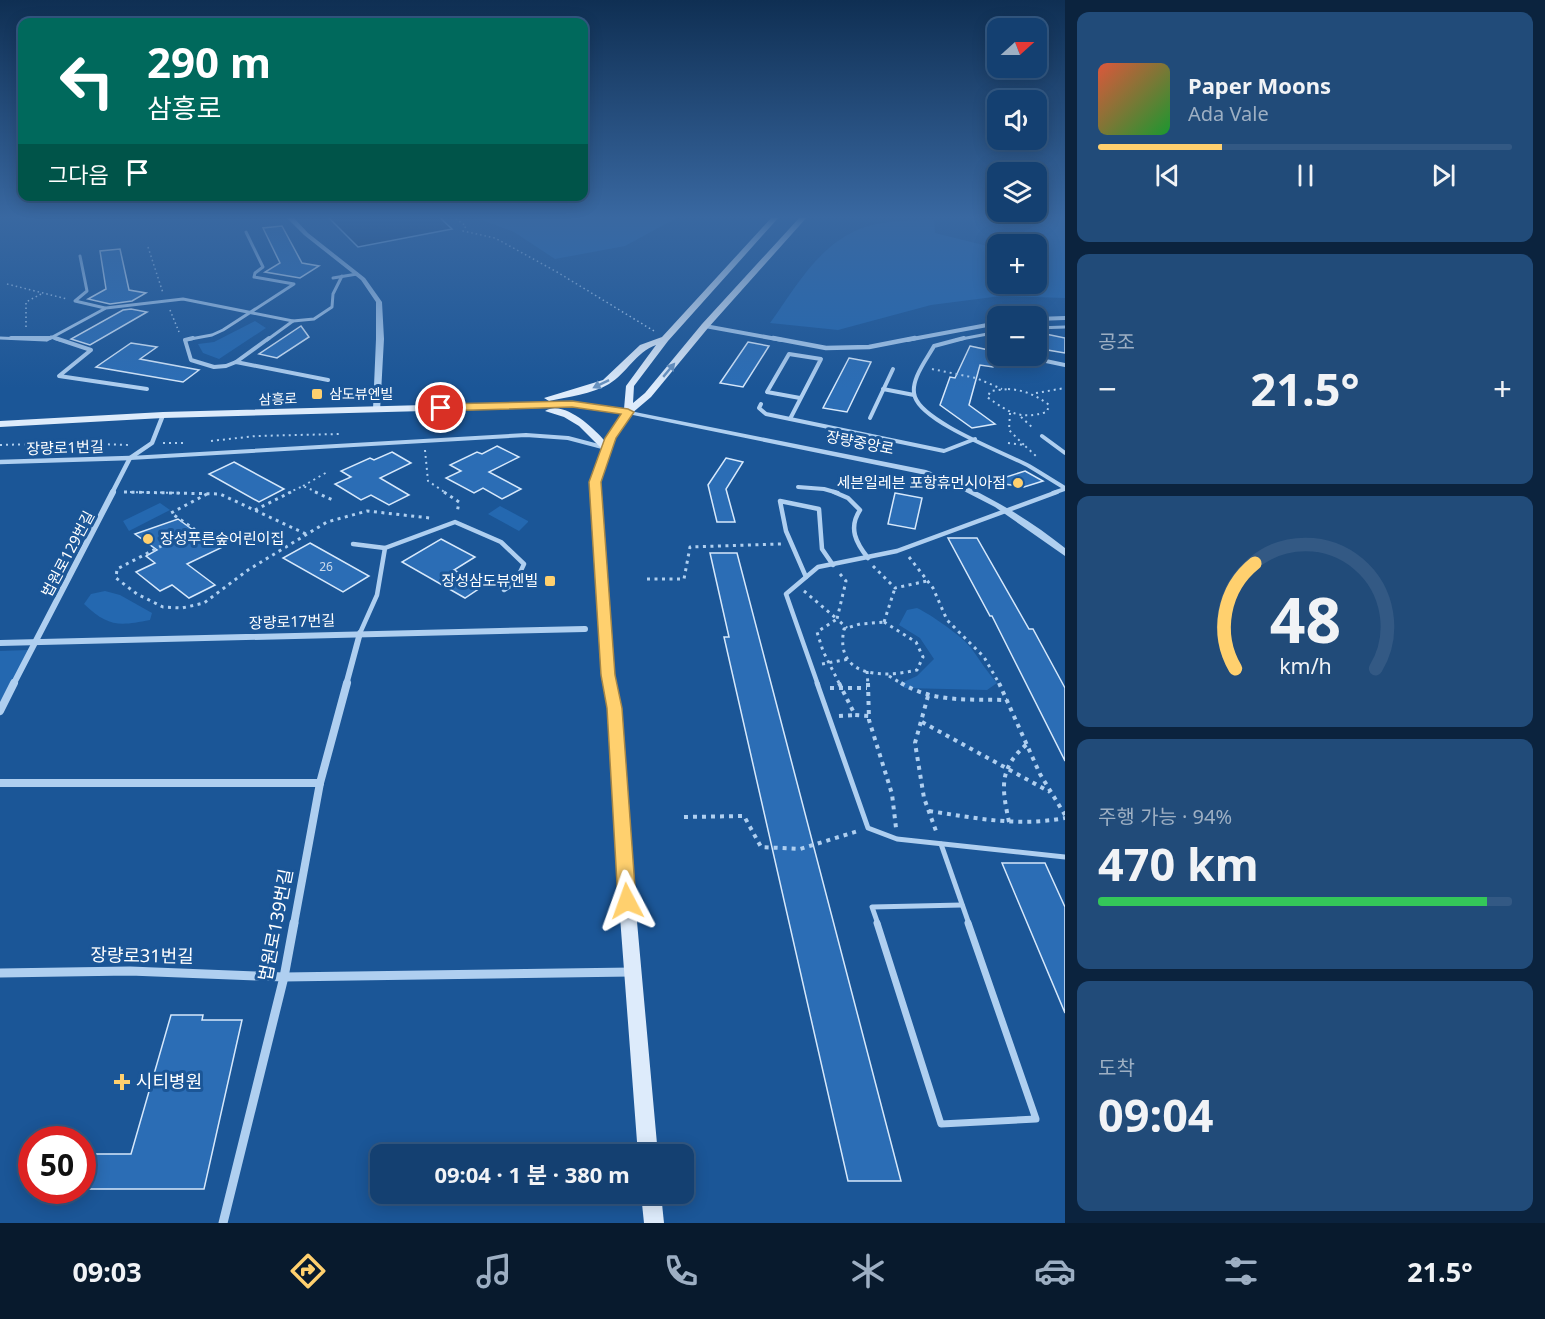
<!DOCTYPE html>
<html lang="ko">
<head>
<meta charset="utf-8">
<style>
	:root { --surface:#144071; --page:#214b79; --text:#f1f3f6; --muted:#9dafc3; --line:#335984; --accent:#ffd06e }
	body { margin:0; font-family:"Noto Sans","Noto Sans KR",sans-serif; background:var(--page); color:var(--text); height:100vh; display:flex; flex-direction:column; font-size:22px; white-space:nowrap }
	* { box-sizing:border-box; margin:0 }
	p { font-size:20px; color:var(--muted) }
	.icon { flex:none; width:33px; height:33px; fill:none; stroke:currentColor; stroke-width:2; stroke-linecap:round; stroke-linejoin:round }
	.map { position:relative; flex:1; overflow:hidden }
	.drawer { display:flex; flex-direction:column; gap:12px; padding:12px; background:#0b233e; width:480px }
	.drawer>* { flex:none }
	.banner { position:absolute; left:18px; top:18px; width:570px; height:183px; border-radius:12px; box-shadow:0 3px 15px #0003,0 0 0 2px var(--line); background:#00695c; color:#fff; overflow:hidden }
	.needle { width:39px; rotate:69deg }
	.controls { position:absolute; left:987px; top:18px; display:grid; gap:12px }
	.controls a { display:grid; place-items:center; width:60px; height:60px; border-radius:12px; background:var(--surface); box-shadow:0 3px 15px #0003,0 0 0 2px var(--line); font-size:30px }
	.speed { position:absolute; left:18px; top:1126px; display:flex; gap:12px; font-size:30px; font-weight:700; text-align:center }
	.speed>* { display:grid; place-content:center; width:78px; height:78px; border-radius:50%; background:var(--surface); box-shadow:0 3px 15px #0003,0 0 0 2px var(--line); line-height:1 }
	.speed .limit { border:9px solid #d22; background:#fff; color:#111 }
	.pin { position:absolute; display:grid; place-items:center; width:51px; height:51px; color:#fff; margin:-26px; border:3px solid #fff; border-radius:50%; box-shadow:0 2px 6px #0007 }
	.me { position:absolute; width:66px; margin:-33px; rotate:356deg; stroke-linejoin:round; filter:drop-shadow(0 0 4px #0008) }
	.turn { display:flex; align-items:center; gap:21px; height:126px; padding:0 30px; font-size:27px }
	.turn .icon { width:78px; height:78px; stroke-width:2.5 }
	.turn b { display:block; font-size:42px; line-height:51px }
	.then { display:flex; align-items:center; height:57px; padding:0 30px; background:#0003; gap:12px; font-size:22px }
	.big { font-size:45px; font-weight:700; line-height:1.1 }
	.drawer .card { flex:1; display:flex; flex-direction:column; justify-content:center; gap:9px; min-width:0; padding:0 21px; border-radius:12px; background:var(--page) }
	.drawer .dial { align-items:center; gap:0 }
	.dial svg { height:156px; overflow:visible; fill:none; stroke:var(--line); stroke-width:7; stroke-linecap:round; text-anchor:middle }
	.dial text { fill:var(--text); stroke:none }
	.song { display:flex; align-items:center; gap:18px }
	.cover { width:72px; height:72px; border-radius:9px; background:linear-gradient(135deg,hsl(10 70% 55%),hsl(130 70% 35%)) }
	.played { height:6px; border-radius:3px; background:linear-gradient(90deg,var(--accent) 30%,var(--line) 30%) }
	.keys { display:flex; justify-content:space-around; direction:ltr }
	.heat { display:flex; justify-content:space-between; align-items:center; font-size:33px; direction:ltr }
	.charge { height:9px; border-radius:4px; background:linear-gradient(90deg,#34c759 94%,var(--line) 0) }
	.trip { position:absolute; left:370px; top:1144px; width:324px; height:60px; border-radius:12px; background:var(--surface); box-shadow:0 3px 15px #0003,0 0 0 2px var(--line); font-weight:700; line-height:60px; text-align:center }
	.tab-bar { display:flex; height:96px; justify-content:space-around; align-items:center; background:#081a2d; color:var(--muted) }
	.tab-bar .icon { width:42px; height:42px }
	.tab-bar .active { color:var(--accent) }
	.tab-bar b { font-size:27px; color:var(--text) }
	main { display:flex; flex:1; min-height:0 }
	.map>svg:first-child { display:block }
	.green { fill:#2468b0 }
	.water { fill:#124075; stroke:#a3caf2; stroke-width:1.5 }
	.building { fill:#2b6db5; stroke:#d6e8fb; stroke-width:1.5 }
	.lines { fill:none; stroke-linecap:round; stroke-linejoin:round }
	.path-far3 { stroke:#afcff0; stroke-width:1.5; stroke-dasharray:1.5 3; stroke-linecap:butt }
	.path-far2 { stroke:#afcff0; stroke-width:2; stroke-dasharray:2 4; stroke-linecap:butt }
	.path-far1 { stroke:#afcff0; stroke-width:3; stroke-dasharray:3 4.5; stroke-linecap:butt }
	.path { stroke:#afcff0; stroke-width:4; stroke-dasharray:4 5; stroke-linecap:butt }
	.service-far4 { stroke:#afcff0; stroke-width:3 }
	.service-far3 { stroke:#afcff0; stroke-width:4 }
	.service-far2 { stroke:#afcff0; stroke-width:4.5 }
	.service-far1 { stroke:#afcff0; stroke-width:5 }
	.service { stroke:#afcff0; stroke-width:7 }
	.minor-far4 { stroke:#afcff0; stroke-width:4 }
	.minor-far3 { stroke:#afcff0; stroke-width:4.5 }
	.minor-far2 { stroke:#afcff0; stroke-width:6 }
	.minor-far1 { stroke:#afcff0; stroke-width:8 }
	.minor { stroke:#afcff0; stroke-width:9 }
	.tertiary { fill:#afcff0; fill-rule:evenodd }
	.secondary { fill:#ddebfb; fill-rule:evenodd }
	.oneway { fill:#6992bf }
	.route { fill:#ffd06e; stroke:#a68748; stroke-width:1.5 }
	.poi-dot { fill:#ffd06e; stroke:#1b5697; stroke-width:2 }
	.labels { text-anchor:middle; stroke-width:6; stroke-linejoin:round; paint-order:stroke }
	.number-label { font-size:12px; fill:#cadaec }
	.far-poi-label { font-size:14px; fill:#fff; stroke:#1b5697; text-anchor:start }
	.far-street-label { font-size:14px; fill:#fff; stroke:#1b5697 }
	.street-label { font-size:15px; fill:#fff; stroke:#1b5697 }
	.poi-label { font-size:15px; fill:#fff; stroke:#1b5697; text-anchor:end }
	.near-street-label { font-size:18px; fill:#fff; stroke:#1b5697 }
	.near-poi-label { font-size:18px; fill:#fff; stroke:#1b5697; text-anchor:start }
</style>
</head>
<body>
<main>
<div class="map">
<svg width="1065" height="1223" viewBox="0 0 1065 1223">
	<rect width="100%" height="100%" fill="#1b5697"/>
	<g class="green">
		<path d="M 471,216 L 680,216 L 625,246 L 555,259 L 514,232 Z"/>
		<path d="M 1065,217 L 1065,298 L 1001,296 L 931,305 L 838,330 L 770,323 C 794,290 816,249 855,231 C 878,220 909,221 934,219 L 935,233 L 995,248 L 997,247 L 998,284 L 1036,284 L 1036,244 L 1002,244 L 1045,220 Z"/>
		<path d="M 255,321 L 266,328 L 219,359 L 203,353 L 198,344 L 214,342 Z"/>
		<path d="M 160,503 L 170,510 L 129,531 L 123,521 Z"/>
		<path d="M 500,506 L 528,521 L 528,522 L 519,531 L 488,514 Z"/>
		<path d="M 105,591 L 120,595 L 152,613 L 150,620 C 119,626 108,627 84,604 L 91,594 Z"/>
		<path d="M 917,608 C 930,614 962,636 971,648 C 980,660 987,672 997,683 L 987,690 L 905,688 L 899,684 L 917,676 L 934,659 L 920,638 L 899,625 L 907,610 Z"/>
		<path d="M 29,650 L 0,708 L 0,651 Z"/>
	</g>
	<path class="water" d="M 327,216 L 438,216 L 452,229 L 358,247 Z"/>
	<g class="building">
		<path d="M 282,226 L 302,263 L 319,266 L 300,278 L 265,272 L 280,263 L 263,228 Z"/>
		<path d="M 120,249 L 129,290 L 146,293 L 132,301 L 110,304 L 88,299 L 106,289 L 100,251 Z"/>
		<path d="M 131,309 L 147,312 L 90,345 L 71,339 L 123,310 Z"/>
		<path d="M 301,326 L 309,337 L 277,358 L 259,354 Z"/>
		<path d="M 1036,332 L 1065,338 L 1065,353 L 1036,348 Z"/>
		<path d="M 748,342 L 769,346 L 743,387 L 720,383 Z"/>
		<path d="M 131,343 L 157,347 L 140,359 L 199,370 L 183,382 L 96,367 Z"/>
		<path d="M 970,346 L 998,352 L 999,356 L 993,367 L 980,365 L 969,405 L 995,424 L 972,428 L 940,405 L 950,377 L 955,378 Z"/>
		<path d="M 849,358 L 871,362 L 847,412 L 823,408 Z"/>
		<path d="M 497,446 L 519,457 L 489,472 L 521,489 L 502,499 L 483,488 L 474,493 L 446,478 L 461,471 L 450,465 L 477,452 L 482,454 Z"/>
		<path d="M 392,452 L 411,463 L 380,478 L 409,495 L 389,505 L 371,495 L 361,500 L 335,484 L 351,477 L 341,471 L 370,458 L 374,460 Z"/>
		<path d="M 726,458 L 743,462 L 726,489 L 735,522 L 717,522 L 708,485 Z"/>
		<path d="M 234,462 L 284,489 L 259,502 L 209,474 Z"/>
		<path d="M 1025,471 L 1043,481 L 1024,487 L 991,482 Z"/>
		<path d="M 895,493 L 922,498 L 915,529 L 888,524 Z"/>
		<path d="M 178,519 L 200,535 L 208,532 L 227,545 L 187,564 L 215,585 L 189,598 L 172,585 L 160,591 L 136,572 L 155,563 L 146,556 L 157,550 L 135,534 Z"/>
		<path d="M 948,538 L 977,538 L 1029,629 L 1033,629 L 1065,688 L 1065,761 L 992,616 L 990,616 Z"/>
		<path d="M 441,539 L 475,557 L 454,570 L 483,586 L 465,598 L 402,562 Z"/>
		<path d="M 310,543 L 369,576 L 343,592 L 283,558 Z"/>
		<path d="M 710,553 L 737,553 L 901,1181 L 848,1181 L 724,637 L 729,637 Z"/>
		<path d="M 1002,863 L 1045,863 L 1065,907 L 1065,1013 Z"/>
		<path d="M 171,1015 L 203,1015 L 202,1020 L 242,1020 L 204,1189 L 82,1189 L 82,1178 L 90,1154 L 131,1154 Z"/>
	</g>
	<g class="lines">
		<g class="path-far3">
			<path d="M 452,216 L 466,226 L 463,231 L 495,238 L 557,272 L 654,331"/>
			<path d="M 148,247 L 163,293"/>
			<path d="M 7,284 L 67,299"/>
			<path d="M 170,310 L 179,332"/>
			<path d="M 26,327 L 26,302 L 43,293"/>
		</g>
		<g class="path-far2">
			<path d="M 932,369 L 976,378 L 1002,389"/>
			<path d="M 1008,389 C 1024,390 1036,395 1049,405 L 1047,412 C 1019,420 1010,413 987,397 L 991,391 Z"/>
			<path d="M 1036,393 L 1065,388"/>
			<path d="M 1010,413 L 1009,430 L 1024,445"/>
			<path d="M 1021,417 L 1034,429"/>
			<path d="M 211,441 L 256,436 L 339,434"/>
			<path d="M 163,443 L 183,443"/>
			<path d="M 1008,443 L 1024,445 L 1036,456"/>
			<path d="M 0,445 L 65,443 L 130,445"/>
			<path d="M 425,450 L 428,481 L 446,493"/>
			<path d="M 303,486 L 329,471"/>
			<path d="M 124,492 L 187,493"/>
			<path d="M 288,493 L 303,486 L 319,493"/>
		</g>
		<g class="path-far1">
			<path d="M 124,492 L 220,494 L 306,534"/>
			<path d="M 315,492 L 335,501"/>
			<path d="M 444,492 L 459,502 L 457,513"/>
			<path d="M 207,494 L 171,513 L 194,529 L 117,569 L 116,578 L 137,594 L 163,607 L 182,608 L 204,603 L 248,570 L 327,522 L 367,511 L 430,518"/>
			<path d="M 255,510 L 291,492"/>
			<path d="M 909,557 L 933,588 L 947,620 L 984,657 L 1000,685"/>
			<path d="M 873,566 L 895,588 L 927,581"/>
			<path d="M 840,574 L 846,581 L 837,619 L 847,628"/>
			<path d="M 647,579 L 684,579 L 690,547 L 781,544"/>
			<path d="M 804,591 L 837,619 L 817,632 L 823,651 L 840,685"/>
			<path d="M 884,622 L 916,642 L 923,657 L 917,670 C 883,678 834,678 844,629 L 860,624 Z"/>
			<path d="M 884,622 L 895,588"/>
			<path d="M 822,664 L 849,659"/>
			<path d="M 867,671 L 868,685"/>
			<path d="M 889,676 L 904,685"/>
		</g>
		<g class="path">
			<path d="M 839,683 L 855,715 L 869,716"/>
			<path d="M 868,683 L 869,720 L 892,794 L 896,828"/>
			<path d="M 901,683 C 934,703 970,699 1007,700"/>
			<path d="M 999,683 L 1040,774 L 1065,815"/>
			<path d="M 830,688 L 867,688"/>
			<path d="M 928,696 L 915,743 L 924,798 L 936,831"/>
			<path d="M 839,716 L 855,715"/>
			<path d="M 922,722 L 1050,792"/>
			<path d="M 929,811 C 976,818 1017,827 1065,818"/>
			<path d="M 684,817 L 744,816 L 761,847 L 800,849 L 858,831"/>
			<path d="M 1009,822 C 1002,788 998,769 1027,744"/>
		</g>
		<g class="service-far4">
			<path d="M 80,256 L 87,291 L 75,301 L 105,308"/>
			<path d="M 333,278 L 357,274"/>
			<path d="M 1036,328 L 1065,327"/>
			<path d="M 51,337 L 60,340"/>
			<path d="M 0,338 L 46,340"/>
			<path d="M 47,340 L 106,308 L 183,299 L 293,321 L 314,319 L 332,307 L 333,294 L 342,276"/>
			<path d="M 185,340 L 212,335 L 223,330 L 294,284 L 254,277 L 255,273 L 263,267 L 246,232"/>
			<path d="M 267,340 L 293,321"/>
			<path d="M 956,340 L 998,332"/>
		</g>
		<g class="service-far3">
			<path d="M 11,338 L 50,338"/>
			<path d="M 55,338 L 91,350 L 59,376 L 147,389"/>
			<path d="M 193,338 L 185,340 L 191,360 L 214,367 L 226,366 L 236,362 L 328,380"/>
			<path d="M 964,338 L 934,346 C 927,359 909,381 915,397 C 924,423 1005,453 1029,466 C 1041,473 1053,481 1065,488"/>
			<path d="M 1022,356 L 1065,365"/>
			<path d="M 236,362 L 269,338"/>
			<path d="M 883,389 L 914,395"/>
			<path d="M 761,404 L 759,408 L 766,414 L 944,451 L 975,439"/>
			<path d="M 870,418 L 893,369"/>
			<path d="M 790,419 L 821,359 L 789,354 L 767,392 L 800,398"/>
			<path d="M 1042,436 L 1065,453"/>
			<path d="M 130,458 L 526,435 L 568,438 L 606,448"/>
			<path d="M 798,487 L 824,489 L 838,493"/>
			<path d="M 1053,493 L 1065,489"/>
		</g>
		<g class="service-far2">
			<path d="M 834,492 L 848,498 L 860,510 C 848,528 856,543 868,558"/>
			<path d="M 353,544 L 385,548"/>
			<path d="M 806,577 L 786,531 L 780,501 L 819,509 L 822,549 L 833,565"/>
			<path d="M 360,633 L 377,595 L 385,548 L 455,522 L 501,542 L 524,564 L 515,583 L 504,590"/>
			<path d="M 818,685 L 786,594 L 818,567 L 897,551 L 1057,492"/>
		</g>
		<g class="service-far1">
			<path d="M 817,683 L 868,828 L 897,839 L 1065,857"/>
			<path d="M 941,844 L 969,924"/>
			<path d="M 878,924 L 872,907 L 962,905"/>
		</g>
		<path class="service" d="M 877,923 L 941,1124 L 1036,1119 L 968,923"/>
		<g class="minor-far4">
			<path d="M 1036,319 L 1065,318"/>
			<path d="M 705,326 L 782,340"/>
			<path d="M 907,340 L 998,323"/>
		</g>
		<g class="minor-far3">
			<path d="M 773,338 L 826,348 L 869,347 L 915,338"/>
			<path d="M 0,462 L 130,458"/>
			<path d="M 112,493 L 130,458 L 152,443 L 163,415"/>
		</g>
		<g class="minor-far2">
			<path d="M 0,643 L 585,629"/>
			<path d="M 13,685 L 113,492"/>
			<path d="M 346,685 L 360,633"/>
		</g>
		<g class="minor-far1">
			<path d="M 0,711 L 14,683"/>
			<path d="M 0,783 L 320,783"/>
			<path d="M 294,924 L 320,783 L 347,683"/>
		</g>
		<g class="minor">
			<path d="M 0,973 L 130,971 L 284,977 L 632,972"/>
			<path d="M 223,1223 L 284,977 L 294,923"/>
		</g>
		<g class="tertiary">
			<path d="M 285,216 L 292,216 L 308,233 L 365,278 L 382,302 L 384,339 L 380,411 L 377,411 L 373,409 L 376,339 L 376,302 L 361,280 L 304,235 Z"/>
			<path d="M 625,410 L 926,470 C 978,489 1022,514 1065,548 L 1065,556 L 995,507 L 960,489 L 921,474 L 628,414 L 624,412 Z"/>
		</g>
		<g class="secondary">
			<path d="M 773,216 L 780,216 L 668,341 L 634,386 L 633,403 L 645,393 L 702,324 L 801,216 L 808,216 L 708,328 L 651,397 L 631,414 L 616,438 L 600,481 L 614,675 L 621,708 L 633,877 L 658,1155 L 638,1155 L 617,877 L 607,708 L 602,675 L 590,481 L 602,449 L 579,426 L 564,417 L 545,411 C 563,399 594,428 605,441 L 622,414 L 572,407 L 163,418 L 0,427 L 0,421 L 163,412 L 572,401 L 624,409 L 626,386 L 656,345 C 636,352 627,373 609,384 C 592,394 568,397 549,401 L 544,398 L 603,380 L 640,345 L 662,337 Z"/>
			<path d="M 641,1194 L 661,1194 L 664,1223 L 644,1223 Z"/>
		</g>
	</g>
	<defs><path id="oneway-solid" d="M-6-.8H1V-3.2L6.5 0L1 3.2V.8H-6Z" transform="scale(1.5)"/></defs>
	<g class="oneway">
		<use href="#oneway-solid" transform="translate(669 370) rotate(-50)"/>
		<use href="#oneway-solid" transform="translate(601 384) rotate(154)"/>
	</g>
	<linearGradient id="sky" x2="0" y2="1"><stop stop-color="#0f2f53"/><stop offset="0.56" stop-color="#3968a1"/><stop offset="1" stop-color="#3968a1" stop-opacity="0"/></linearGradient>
	<rect width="1065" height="388" fill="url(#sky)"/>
	<path class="route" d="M 572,401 L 628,409 L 634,412 L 616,438 L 601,482 L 615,675 L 622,708 L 636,901 L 633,906 L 627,909 L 621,906 L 618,901 L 607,708 L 601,675 L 589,482 L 605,438 L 621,414 L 572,407 L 441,411 L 435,408 L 441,404 Z"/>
	<g class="poi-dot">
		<rect x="311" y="388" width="12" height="12" rx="3"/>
		<circle cx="1018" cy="483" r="6"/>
		<circle cx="148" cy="539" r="6"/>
		<rect x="544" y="575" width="12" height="12" rx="3"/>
		<path d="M119 1073h6v6h6v6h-6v6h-6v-6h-6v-6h6z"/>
	</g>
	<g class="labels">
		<g class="number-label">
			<text x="326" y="571">26</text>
		</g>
		<g class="far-poi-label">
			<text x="329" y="399">삼도뷰엔빌</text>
		</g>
		<g class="far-street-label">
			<text transform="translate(278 399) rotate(-2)" y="5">삼흥로</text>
		</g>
		<g class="street-label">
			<text transform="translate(860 443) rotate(11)" y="5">장량중앙로</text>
			<text transform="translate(65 448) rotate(-2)" y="5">장량로1번길</text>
			<text transform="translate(68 554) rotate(-62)" y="5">법원로129번길</text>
			<text transform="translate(292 622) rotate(-2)" y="5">장량로17번길</text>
		</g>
		<g class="poi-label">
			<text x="1006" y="488">세븐일레븐 포항휴먼시아점</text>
			<text x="160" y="544" text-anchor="start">장성푸른숲어린이집</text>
			<text x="538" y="586">장성삼도뷰엔빌</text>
		</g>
		<g class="near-street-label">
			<text transform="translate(276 925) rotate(-79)" y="6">법원로139번길</text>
			<text transform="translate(142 956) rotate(1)" y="6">장량로31번길</text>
		</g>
		<g class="near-poi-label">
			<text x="136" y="1088">시티병원</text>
		</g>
	</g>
</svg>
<div class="controls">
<a><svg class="needle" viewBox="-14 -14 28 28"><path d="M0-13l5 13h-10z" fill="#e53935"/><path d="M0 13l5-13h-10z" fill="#9dafc3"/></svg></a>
<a><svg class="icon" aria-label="sound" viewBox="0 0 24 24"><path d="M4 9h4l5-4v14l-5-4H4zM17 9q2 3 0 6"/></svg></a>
<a><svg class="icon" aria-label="layers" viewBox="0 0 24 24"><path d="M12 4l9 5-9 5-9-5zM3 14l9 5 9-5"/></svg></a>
<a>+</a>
<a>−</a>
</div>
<div class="speed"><div class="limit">50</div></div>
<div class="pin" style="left:441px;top:408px;background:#d93025"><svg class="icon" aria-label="arrive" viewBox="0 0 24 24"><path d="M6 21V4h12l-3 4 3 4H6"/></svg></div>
<svg class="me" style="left:627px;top:901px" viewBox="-20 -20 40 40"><path d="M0-17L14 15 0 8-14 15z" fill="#ffd06e" stroke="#fff" stroke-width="4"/></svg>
<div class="trip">09:04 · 1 분 · 380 m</div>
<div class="banner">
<div class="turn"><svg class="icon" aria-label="left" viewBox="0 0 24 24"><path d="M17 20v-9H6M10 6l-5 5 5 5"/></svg><div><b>290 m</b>삼흥로</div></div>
<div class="then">그다음<svg class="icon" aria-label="arrive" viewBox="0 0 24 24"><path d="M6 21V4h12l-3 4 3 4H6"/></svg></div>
</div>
</div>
<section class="drawer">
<div class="card">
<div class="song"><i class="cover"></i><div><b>Paper Moons</b><p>Ada Vale</p></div></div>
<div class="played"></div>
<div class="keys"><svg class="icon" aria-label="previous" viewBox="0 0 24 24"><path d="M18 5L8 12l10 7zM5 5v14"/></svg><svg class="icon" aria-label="pause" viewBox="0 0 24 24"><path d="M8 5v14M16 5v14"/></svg><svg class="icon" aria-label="next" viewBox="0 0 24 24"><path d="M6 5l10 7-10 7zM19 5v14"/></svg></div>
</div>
<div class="card"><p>공조</p>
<div class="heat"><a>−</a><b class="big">21.5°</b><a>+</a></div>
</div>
<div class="card dial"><svg viewBox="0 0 100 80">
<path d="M14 69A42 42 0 1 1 86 69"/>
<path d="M14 69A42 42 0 0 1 24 15" stroke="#ffd06e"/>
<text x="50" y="56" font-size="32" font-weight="700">48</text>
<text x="50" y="72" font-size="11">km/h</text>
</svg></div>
<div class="card"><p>주행 가능 · 94%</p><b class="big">470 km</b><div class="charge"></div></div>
<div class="card"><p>도착</p><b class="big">09:04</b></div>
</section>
</main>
<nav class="tab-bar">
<b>09:03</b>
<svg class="icon active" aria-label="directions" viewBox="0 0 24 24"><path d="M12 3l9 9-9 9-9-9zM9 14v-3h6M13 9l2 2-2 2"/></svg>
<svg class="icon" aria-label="music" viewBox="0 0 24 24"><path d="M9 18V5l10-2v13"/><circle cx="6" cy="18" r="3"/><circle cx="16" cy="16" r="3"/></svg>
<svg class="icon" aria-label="phone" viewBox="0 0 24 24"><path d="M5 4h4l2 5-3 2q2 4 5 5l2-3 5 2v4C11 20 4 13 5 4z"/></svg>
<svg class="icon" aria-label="climate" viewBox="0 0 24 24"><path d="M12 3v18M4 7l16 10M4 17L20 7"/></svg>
<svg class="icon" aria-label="car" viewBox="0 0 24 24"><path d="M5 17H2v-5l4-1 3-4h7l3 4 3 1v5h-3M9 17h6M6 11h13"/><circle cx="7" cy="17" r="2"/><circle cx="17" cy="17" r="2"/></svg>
<svg class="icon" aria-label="filters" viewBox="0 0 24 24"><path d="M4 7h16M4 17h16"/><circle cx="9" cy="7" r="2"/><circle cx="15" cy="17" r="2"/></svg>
<b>21.5°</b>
</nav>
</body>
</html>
